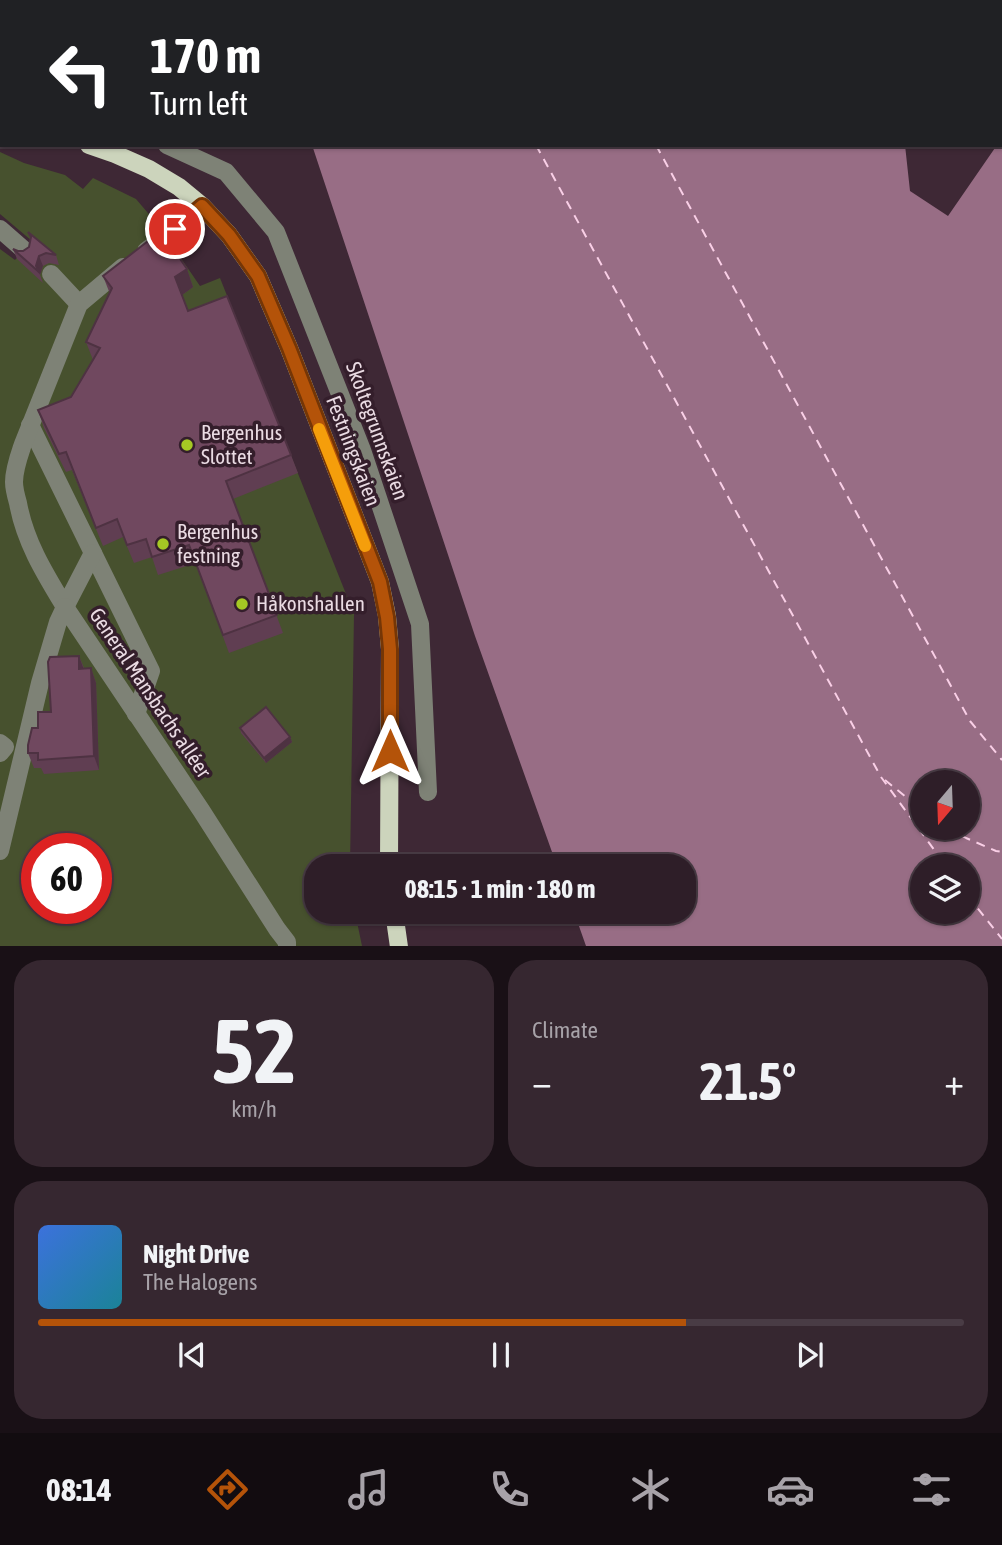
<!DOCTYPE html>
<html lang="en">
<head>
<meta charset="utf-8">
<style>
	:root { --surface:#2e1e28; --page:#362730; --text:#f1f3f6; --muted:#a7a2a8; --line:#493c45; --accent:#b45309 }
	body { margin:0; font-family:"Asap Condensed",sans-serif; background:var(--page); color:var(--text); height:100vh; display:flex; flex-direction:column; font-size:26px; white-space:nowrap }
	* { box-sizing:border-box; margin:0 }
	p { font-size:23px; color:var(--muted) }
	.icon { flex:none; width:38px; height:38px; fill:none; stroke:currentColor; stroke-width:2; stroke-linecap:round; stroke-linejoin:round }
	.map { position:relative; height:946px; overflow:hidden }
	.details { display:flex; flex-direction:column; gap:14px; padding:14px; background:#191016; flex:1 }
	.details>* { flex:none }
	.guide { position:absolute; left:0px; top:0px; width:1003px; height:147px; box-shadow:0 2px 5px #0004,0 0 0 2px var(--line); background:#202124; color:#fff; overflow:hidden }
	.needle { width:46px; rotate:199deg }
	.controls { position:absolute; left:910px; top:770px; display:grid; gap:14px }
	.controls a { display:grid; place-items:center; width:70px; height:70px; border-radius:50%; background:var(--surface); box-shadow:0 2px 5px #0004,0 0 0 2px var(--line); font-size:35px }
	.speed { position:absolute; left:21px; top:833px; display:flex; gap:14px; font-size:35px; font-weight:700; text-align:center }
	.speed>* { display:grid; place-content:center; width:91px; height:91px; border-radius:50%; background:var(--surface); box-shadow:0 2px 5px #0004,0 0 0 2px var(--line); line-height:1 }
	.speed .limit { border:10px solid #d22; background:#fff; color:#111 }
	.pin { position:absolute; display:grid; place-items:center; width:60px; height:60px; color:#fff; margin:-30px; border:4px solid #fff; border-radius:50%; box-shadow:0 2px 7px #0007 }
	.me { position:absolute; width:77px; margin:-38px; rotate:0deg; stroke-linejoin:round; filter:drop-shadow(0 0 5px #0008) }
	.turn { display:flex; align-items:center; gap:24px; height:147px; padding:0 35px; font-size:32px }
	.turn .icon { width:91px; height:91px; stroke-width:2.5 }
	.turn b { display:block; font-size:49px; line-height:60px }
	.big { font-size:52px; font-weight:700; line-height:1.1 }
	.details .widget { flex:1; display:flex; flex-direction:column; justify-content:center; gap:10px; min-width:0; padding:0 24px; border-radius:28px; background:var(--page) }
	.details .dial { align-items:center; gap:0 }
	.dial b { font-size:91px; line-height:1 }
	.song { display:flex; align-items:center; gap:21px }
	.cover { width:84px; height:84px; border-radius:10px; background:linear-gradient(135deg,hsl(220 70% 55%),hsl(190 70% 35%)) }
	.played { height:7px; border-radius:4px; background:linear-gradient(90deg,var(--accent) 70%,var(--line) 70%) }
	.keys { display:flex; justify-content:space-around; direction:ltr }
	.heat { display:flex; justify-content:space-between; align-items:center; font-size:38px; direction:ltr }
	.details .tiles { flex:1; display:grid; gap:14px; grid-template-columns:1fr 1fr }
	.widget:last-child { grid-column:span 2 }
	.trip { position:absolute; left:304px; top:854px; width:392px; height:70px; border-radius:28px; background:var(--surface); box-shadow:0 2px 5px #0004,0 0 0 2px var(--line); font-weight:700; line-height:70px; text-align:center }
	.tab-bar { display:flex; height:112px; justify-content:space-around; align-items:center; background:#120c10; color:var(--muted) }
	.tab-bar .icon { width:49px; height:49px }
	.tab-bar .on { color:var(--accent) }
	.tab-bar b { font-size:32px; color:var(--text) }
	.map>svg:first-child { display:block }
	.green { fill:#47512e; fill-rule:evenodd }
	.water { fill:#986d85; fill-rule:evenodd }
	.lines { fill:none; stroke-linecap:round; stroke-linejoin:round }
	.ferry { stroke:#f9cfe6; stroke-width:2; stroke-dasharray:9 7; stroke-linecap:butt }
	.minor { stroke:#7e8276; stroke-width:18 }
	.major { stroke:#ccd4bc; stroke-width:18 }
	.wall { fill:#603e52 }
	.shaded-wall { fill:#4e3242 }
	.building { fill:#70485f; stroke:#4e3242; stroke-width:2 }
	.route-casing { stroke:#753606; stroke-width:18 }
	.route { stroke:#b45309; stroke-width:12 }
	.slow { stroke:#f59e0b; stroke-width:12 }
	.poi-dot { fill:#a5c824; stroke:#341e2b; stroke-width:2.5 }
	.labels { text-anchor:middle; stroke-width:7; stroke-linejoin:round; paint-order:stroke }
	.street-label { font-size:21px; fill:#eadbe3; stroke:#341e2b }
	.poi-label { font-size:21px; fill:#eadbe3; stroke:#341e2b; text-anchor:start }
</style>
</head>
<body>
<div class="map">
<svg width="1002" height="947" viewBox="0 0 1002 947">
	<rect width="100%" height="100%" fill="#3e2835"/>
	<path class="green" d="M 0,152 L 24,163 L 65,175 L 83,189 L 93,178 L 136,199 L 159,226 L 200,286 L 220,278 L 354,614 L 350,866 L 317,866 L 317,912 L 355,912 L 362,946 L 0,946 L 0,249 L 15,260 L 32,241 L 0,214 ZM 37,849 L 96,849 L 96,908 L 37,908 Z"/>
	<g class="water">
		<path d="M 0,0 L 962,0 L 961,2 L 2,2 L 2,42 L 0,42 Z"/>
		<path d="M 1002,138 L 1002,946 L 586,946 L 574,912 L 684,912 L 684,866 L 557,866 L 475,636 L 312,145 L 905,145 L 910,191 L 948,216 L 997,145 L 1001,145 ZM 922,782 L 968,782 L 968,828 L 922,828 ZM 922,866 L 968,866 L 968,912 L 922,912 Z"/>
	</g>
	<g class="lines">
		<g class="ferry">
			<path d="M 455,0 L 456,2"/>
			<path d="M 577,0 L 578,2"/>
			<path d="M 536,145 L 881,777 L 946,866"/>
			<path d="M 656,145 L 970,721 L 1002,760"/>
			<path d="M 885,780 L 922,810"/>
			<path d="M 948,828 L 966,838 L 996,851 L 1002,852"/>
			<path d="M 968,896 L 1002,939"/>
		</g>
		<g class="minor">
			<path d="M 0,69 L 2,71"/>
			<path d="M 167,145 L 226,172 L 276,232 L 362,450 L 420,624 L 428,792"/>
			<path d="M 0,229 L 24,250"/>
			<path d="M 146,251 L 188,219 L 202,206"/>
			<path d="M 51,274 L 79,304"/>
			<path d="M 30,425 L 151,671 L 136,714"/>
			<path d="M 93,553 L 65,607 C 45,574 25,542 18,503 C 16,496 14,489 14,482 C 14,469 19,456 23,444 L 79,304 L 123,267"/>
			<path d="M 0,743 L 5,747 L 0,753"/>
			<path d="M 0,851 L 40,683 L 58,622 L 65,607 L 201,810 L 277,929 L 287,942 L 287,947"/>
		</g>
		<g class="major">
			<path d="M 0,110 L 2,111"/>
			<path d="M 89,145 L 115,154 L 149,169 L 179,187 L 202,206 L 229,235 L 258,276 L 289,348 L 380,582 L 387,616 L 390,649 L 389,866"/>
			<path d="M 394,912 L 399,947"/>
		</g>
	</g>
	<g class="wall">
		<path d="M 28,232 L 56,255 L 59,265 L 49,263 L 43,266 L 40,275 L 43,283 L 17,259 L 13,249 L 18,251 L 23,251 L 29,247 L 31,240 Z"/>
		<path d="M 187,269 L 193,287 L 182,295 L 188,311 L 291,455 L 298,473 L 233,499 L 283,633 L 229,653 L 196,563 L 158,575 L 152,557 L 134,563 L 123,537 L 103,546 L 72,470 L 66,472 L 44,428 L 38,410 L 71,397 L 93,360 L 86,342 L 110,294 L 103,276 Z"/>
		<path d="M 79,656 L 84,668 L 91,668 L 96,683 L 99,770 L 44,774 L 41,768 L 34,768 L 28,753 L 38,728 L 51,712 Z"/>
		<path d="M 240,728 L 290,737 L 292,742 L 266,763 L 241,733 Z"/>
	</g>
	<g class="shaded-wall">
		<path d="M 1002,67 L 1002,89 L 1001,90 L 1001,68 Z"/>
		<path d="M 39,256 L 43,266 L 40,275 L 36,266 Z"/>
		<path d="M 187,269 L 193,287 L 182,295 L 175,277 Z"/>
		<path d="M 79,656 L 84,670 L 79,669 Z"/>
		<path d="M 91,668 L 96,683 L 99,770 L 94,756 Z"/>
		<path d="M 290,737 L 292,742 L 266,763 L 264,758 Z"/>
	</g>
	<g class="building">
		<path d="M 961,0 L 1002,0 L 1002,67 L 1001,68 L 1001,2 L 960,2 Z"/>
		<path d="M 161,231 L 187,269 L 175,277 L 188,311 L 227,296 L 291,455 L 226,481 L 277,615 L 223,635 L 189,545 L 152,557 L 146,539 L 127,545 L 117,519 L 96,528 L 66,452 L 59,454 L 38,410 L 71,397 L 100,348 L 86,342 L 112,288 L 103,276 Z"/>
		<path d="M 28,232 L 56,255 L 46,253 L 39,256 L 36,266 L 40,273 L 13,249 L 18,251 L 23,251 L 29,247 L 31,237 Z"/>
		<path d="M 79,656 L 79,669 L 91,668 L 94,756 L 38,760 L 38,753 L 28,753 L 28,745 L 32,728 L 38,728 L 38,712 L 51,712 L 48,662 L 50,657 Z"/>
		<path d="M 266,707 L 290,737 L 264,758 L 240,728 Z"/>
	</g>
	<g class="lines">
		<g class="route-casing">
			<path id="route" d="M 175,229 L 202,206 L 229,235 L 258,276 L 289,348 L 380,582 L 387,617 L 390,649 L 390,751"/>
		</g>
		<use href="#route" class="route"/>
		<path class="slow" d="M 319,429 L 365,546"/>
	</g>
	<g class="poi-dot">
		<circle cx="187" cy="445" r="7"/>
		<circle cx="163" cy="544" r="7"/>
		<circle cx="242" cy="604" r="7"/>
	</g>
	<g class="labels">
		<g class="street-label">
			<text transform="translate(377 431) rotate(70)" y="7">Skoltegrunnskaien</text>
			<text transform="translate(353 451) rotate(69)" y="7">Festningskaien</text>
			<text transform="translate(150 693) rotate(56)" y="7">General Mansbachs alléer</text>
		</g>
		<g class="poi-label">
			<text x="201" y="440">Bergenhus<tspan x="201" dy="24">Slottet</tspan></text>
			<text x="177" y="539">Bergenhus<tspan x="177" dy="24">festning</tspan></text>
			<text x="256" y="611">Håkonshallen</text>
		</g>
	</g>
</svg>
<div class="controls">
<a><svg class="needle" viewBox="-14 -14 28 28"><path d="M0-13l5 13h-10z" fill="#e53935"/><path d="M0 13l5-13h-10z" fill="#a7a2a8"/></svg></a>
<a><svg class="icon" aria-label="layers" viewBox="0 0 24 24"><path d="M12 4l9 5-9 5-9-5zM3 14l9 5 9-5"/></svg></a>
</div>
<div class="speed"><div class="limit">60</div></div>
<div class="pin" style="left:175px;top:229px;background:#d93025"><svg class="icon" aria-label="arrive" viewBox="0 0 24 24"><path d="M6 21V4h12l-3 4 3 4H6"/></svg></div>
<svg class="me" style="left:390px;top:751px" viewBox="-20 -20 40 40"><path d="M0-17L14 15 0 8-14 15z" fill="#b45309" stroke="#fff" stroke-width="4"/></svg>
<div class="trip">08:15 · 1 min · 180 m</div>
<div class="guide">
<div class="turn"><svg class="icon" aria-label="left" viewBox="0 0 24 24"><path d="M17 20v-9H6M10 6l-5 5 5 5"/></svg><div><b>170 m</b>Turn left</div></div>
</div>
</div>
<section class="details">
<div class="tiles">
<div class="widget dial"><b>52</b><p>km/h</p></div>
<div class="widget"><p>Climate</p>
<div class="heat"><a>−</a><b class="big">21.5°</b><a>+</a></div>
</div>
<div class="widget">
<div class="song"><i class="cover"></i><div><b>Night Drive</b><p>The Halogens</p></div></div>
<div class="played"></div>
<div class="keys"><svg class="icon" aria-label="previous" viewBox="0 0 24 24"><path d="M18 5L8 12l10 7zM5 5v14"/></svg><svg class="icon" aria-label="pause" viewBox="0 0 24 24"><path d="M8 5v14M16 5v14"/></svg><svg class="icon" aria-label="next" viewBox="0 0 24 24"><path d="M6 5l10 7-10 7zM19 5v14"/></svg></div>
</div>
</div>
</section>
<nav class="tab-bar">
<b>08:14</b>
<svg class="icon on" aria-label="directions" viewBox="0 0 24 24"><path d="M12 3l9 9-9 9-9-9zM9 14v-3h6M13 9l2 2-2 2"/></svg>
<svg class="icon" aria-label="music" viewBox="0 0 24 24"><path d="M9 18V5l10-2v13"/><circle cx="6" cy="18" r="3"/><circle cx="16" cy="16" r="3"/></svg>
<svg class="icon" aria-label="phone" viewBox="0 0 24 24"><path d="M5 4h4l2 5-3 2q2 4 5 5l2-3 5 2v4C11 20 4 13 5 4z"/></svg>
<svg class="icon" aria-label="climate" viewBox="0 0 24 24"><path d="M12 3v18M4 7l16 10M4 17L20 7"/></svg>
<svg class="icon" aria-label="car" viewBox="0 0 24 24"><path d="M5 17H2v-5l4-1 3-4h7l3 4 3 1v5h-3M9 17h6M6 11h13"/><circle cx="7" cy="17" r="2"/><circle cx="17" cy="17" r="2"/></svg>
<svg class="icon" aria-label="filters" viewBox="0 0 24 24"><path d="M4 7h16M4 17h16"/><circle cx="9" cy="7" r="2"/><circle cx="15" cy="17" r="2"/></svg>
</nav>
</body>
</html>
